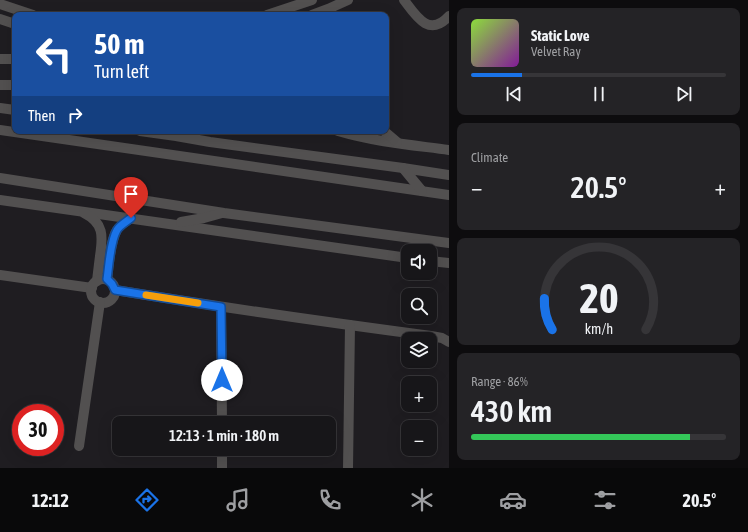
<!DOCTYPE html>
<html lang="en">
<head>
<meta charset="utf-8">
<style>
	:root { --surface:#171619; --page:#242326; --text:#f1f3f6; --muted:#9e9fa2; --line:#363538; --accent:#1a73e8 }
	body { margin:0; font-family:"Asap Condensed",sans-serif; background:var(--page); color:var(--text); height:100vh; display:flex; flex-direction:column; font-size:15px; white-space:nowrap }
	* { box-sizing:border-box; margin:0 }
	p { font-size:13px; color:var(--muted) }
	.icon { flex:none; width:22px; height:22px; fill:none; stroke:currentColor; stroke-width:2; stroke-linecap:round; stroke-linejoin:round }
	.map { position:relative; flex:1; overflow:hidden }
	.panel { display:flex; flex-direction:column; gap:8px; padding:8px; background:#0d0c0e; width:299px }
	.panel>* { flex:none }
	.guide { position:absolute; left:12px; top:12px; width:377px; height:122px; border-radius:8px; box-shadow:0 4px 16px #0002,0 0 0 1px var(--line); background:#1a4fa0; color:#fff; overflow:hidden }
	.controls { position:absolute; left:401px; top:244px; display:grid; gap:8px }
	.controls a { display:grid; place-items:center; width:36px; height:36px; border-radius:8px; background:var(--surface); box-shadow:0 4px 16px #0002,0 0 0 1px var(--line); font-size:20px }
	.speed { position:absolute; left:12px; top:404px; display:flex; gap:8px; font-size:20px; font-weight:700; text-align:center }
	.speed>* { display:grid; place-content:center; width:52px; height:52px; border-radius:50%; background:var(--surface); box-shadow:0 4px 16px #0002,0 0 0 1px var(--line); line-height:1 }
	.speed .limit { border:6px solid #d22; background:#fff; color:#111 }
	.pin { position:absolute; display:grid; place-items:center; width:34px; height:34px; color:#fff; margin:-41px -17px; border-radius:50% 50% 50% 0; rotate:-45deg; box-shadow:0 0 4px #0007 }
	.pin .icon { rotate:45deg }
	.me { position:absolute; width:44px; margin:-22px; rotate:0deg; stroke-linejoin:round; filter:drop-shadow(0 0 3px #0008) }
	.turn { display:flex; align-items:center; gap:14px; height:84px; padding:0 16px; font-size:18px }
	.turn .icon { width:52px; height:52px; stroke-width:2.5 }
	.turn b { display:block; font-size:28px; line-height:34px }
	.then { display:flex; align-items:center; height:38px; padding:0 16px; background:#0003; gap:8px; font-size:15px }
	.big { font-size:30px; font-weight:600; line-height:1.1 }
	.panel .tile { flex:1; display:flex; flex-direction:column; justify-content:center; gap:6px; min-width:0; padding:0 14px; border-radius:8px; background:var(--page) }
	.panel .dial { align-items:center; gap:0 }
	.dial svg { height:104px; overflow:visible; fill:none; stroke:var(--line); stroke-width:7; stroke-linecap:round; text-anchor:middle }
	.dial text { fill:var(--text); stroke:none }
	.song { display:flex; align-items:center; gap:12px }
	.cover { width:48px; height:48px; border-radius:6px; background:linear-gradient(135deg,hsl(90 70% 55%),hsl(290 70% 35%)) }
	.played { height:4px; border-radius:2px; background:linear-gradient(90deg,var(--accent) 20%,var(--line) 20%) }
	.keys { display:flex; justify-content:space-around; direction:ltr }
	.heat { display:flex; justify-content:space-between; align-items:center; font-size:22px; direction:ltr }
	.charge { height:6px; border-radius:3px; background:linear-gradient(90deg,#34c759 86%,var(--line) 0) }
	.trip { position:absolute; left:112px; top:416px; width:224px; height:40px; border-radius:8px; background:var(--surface); box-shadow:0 4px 16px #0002,0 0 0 1px var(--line); font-weight:600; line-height:40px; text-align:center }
	.menu { display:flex; height:64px; justify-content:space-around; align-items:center; background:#09090a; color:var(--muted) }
	.menu .icon { width:28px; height:28px }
	.menu .active { color:var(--accent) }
	.menu b { font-size:18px; color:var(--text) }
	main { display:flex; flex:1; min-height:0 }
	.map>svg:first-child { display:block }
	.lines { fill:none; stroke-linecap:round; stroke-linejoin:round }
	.minor { stroke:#525050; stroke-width:10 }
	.route-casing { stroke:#114b97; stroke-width:10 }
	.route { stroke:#1a73e8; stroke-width:7 }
	.slow { stroke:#f59e0b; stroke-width:7 }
</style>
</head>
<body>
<main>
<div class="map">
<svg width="449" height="468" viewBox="0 0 449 468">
	<rect width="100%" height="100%" fill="#1f1d21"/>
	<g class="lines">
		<g class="minor">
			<path d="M 404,0 C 416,16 429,38 449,16"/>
			<path d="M 0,4 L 33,15"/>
			<path d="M 267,15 L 312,0"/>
			<path d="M 312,15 L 328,9 L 348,0"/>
			<path d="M 0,19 L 15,24"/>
			<path d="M 0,59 L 14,59"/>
			<path d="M 0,85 L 15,85"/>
			<path d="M 0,108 L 15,110"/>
			<path d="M 0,130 L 449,195"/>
			<path d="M 140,131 L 176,136 L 210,142 L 403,168 L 449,175"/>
			<path d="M 338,131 C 375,142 412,145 449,150"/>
			<path d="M 384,131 L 397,142"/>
			<path d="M 403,168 L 422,191"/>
			<path d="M 0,178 L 224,213 L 449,243"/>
			<path d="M 0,200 L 408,258"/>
			<path d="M 84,213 C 104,223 103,236 100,256 C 99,264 98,272 97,281"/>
			<path d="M 181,222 L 204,218 L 222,213"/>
			<path d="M 430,261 L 449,263"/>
			<path d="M 0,275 L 92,288"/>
			<path d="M 107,279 C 109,266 110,241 117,230 C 120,225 125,222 131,218"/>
			<circle cx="103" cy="291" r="12"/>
			<path d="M 115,290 C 220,307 325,322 431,336 L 442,338 L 449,342"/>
			<path d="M 221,307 L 222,423"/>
			<path d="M 79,446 L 100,302"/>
			<path d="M 222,449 L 222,468"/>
			<path d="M 348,468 L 350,325"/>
		</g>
	</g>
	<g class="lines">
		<g class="route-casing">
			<path id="route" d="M 131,218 C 126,222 120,225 117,230 C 110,242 109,266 107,279 L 112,284 L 115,290 L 221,307 L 222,380"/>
		</g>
		<use href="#route" class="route"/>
		<path class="slow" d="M 146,295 L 198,303"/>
	</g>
</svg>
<div class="controls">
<a><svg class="icon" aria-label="sound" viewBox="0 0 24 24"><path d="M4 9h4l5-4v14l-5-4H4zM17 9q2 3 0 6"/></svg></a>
<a><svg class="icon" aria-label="search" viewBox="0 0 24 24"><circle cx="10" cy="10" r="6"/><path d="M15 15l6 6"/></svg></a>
<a><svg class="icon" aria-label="layers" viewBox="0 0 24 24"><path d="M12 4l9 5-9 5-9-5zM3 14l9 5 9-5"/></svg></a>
<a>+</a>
<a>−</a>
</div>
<div class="speed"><div class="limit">30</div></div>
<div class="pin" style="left:131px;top:218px;background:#d93025"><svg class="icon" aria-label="arrive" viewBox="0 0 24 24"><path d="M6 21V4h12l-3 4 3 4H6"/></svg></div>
<svg class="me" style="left:222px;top:380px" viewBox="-20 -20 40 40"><circle r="19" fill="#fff"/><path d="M0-13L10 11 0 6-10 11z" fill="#1a73e8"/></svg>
<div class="trip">12:13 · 1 min · 180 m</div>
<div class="guide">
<div class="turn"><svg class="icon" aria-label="left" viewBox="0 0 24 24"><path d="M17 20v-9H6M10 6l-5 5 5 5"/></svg><div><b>50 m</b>Turn left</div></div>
<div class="then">Then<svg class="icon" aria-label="right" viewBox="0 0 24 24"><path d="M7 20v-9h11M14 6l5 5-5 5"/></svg></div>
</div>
</div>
<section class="panel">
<div class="tile">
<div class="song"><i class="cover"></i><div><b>Static Love</b><p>Velvet Ray</p></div></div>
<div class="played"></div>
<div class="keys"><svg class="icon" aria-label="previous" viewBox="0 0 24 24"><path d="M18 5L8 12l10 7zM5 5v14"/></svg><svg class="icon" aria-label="pause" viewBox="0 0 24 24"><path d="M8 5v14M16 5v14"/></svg><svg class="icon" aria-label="next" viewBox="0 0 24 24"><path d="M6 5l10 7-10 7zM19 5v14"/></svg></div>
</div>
<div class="tile"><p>Climate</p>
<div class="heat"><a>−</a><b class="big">20.5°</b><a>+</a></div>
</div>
<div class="tile dial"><svg viewBox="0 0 100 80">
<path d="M14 69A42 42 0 1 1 86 69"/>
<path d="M14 69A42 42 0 0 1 8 45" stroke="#1a73e8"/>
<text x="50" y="56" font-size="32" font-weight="700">20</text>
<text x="50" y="72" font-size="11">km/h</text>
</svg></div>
<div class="tile"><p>Range · 86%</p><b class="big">430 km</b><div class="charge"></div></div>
</section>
</main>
<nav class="menu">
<b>12:12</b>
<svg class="icon active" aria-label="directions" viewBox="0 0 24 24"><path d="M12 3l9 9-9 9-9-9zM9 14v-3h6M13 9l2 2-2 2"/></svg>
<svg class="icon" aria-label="music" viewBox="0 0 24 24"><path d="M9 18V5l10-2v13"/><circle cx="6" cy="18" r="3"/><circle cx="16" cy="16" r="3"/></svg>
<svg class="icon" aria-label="phone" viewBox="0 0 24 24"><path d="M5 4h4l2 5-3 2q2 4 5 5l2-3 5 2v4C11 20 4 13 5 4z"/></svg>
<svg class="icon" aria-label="climate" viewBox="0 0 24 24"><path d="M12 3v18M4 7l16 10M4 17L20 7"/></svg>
<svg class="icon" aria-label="car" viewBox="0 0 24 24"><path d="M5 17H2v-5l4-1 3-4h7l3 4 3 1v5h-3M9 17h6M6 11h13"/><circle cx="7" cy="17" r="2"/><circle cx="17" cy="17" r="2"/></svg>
<svg class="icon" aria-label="filters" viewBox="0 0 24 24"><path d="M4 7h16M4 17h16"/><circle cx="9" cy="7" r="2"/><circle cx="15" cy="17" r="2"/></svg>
<b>20.5°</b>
</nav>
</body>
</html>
